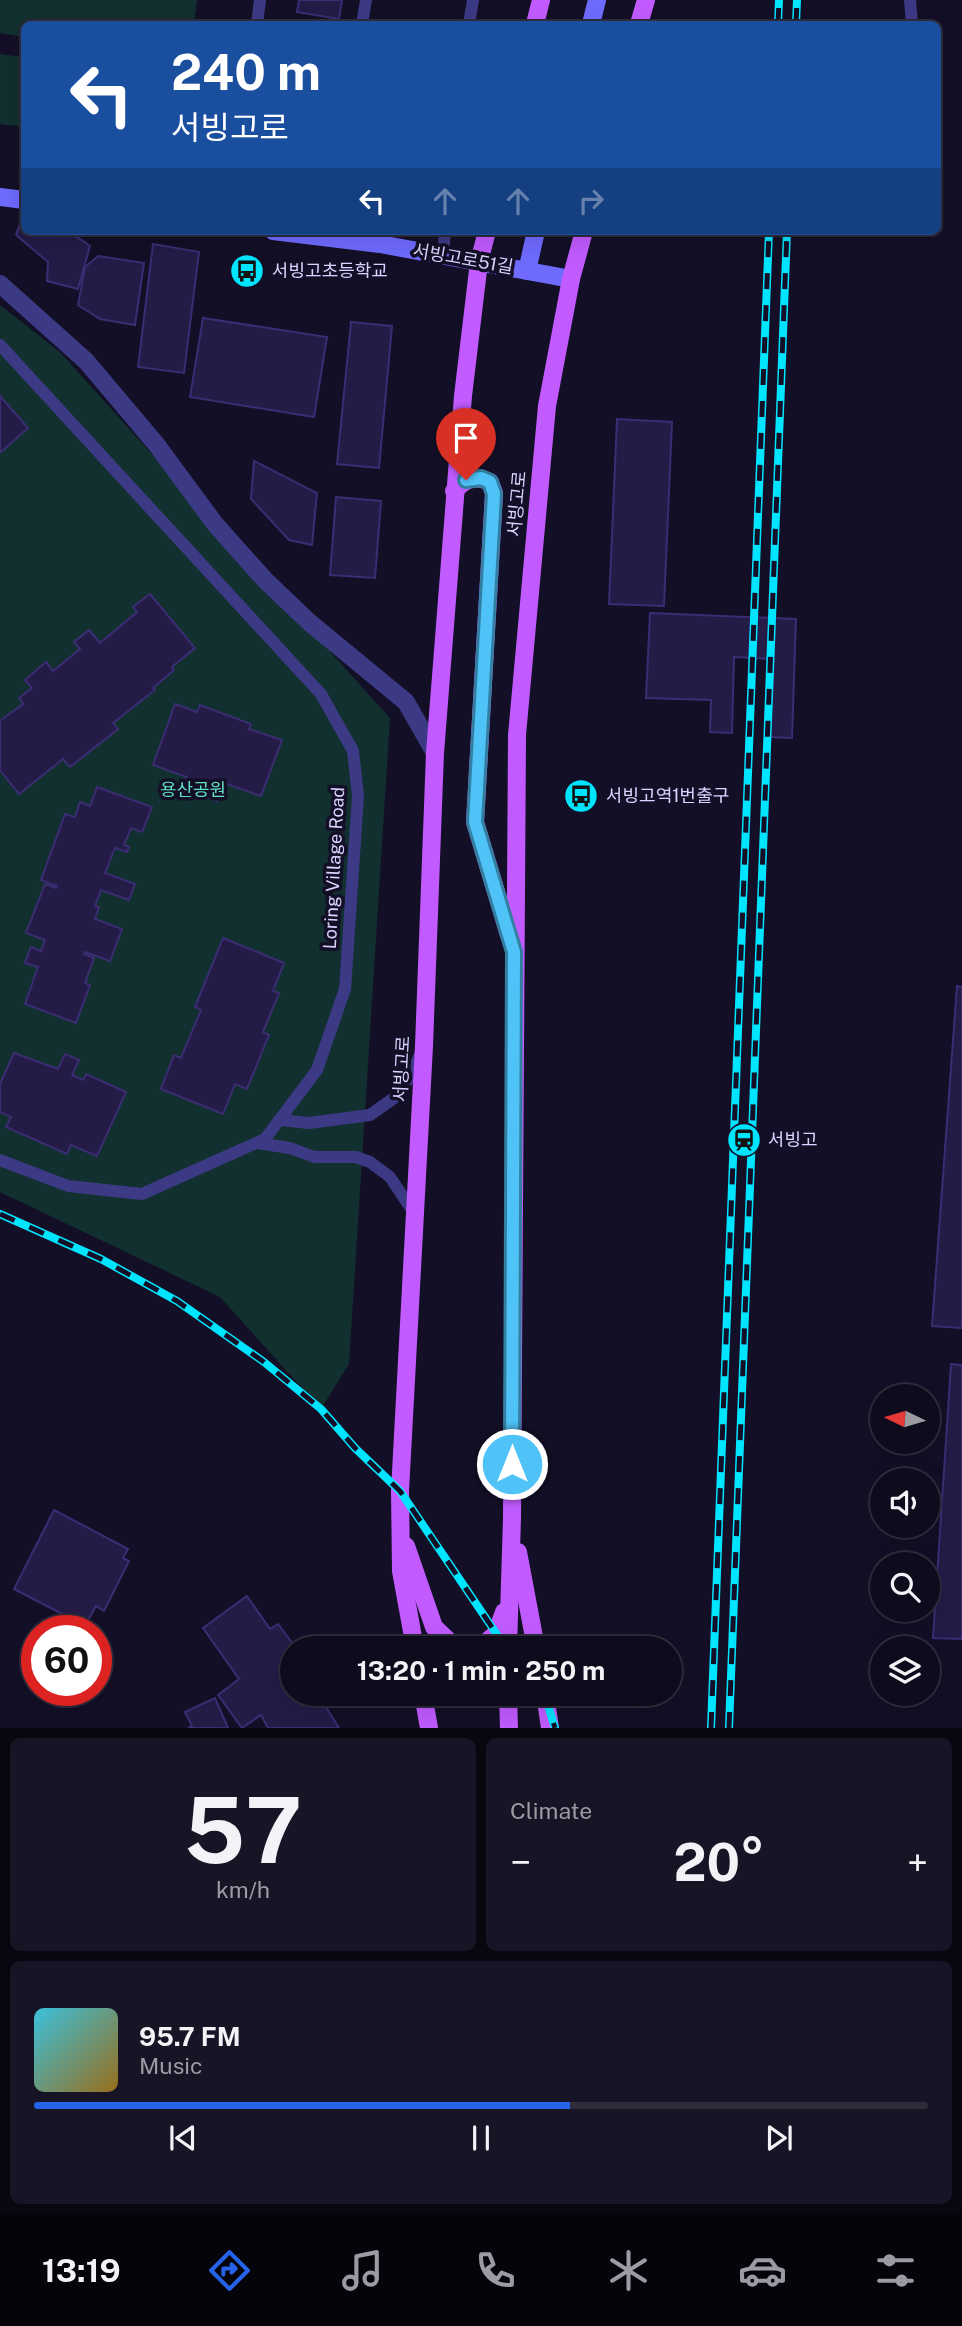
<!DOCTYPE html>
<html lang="en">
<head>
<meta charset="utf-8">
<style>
	:root { --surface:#0e0b1c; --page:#171425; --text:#f1f3f6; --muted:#9b9ba3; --line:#2e2b3b; --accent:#2563eb }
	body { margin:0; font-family:"Public Sans","Noto Sans KR",sans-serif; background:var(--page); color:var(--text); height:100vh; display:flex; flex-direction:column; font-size:26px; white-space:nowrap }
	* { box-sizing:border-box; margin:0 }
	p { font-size:23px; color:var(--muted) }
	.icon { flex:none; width:38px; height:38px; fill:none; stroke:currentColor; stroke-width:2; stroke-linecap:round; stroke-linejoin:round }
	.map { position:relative; height:1728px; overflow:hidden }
	.side { display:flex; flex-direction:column; gap:10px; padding:10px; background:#08060f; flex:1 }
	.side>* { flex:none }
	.hud { position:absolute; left:21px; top:21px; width:920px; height:214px; border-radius:10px; box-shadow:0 7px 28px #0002,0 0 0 2px var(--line); background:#1a4fa0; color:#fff; overflow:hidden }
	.needle { width:46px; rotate:275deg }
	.tools { position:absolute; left:870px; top:1384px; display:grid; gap:14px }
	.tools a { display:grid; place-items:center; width:70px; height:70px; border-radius:50%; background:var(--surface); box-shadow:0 7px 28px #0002,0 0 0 2px var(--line); font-size:35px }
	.speed { position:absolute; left:21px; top:1615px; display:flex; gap:14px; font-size:35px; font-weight:700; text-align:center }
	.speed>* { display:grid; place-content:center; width:91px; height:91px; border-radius:50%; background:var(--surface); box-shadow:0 7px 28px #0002,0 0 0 2px var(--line); line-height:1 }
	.speed .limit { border:10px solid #d22; background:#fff; color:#111 }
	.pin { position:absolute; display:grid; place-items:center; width:60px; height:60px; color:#fff; margin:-72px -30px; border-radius:50% 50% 50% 0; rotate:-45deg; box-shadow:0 0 7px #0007 }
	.pin .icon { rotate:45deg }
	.me { position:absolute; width:77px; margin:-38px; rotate:0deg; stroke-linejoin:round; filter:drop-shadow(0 0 5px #0008) }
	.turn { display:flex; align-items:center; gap:24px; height:147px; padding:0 35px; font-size:32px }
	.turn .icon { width:91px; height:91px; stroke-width:2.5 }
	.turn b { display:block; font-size:49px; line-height:60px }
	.lanes { display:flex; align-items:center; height:66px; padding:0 35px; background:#0003; justify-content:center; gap:35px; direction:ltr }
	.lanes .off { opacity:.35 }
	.big { font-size:52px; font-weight:700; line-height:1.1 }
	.side .widget { flex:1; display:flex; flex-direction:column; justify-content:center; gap:10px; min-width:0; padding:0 24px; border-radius:10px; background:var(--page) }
	.side .dial { align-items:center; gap:0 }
	.dial b { font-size:91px; line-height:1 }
	.song { display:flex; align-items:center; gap:21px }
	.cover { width:84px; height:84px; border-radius:10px; background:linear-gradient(135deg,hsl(190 70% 55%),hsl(40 70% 35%)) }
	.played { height:7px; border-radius:4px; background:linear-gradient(90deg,var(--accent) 60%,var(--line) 60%) }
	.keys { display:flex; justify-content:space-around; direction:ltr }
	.heat { display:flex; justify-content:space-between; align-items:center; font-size:38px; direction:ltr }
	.side .tiles { flex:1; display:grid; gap:10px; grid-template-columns:1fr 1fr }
	.widget:last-child { grid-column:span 2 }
	.trip { position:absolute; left:280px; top:1636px; width:402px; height:70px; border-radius:35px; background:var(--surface); box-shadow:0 7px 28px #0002,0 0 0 2px var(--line); font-weight:700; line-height:70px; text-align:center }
	.menu { display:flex; height:112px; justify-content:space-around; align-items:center; background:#06040b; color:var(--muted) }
	.menu .icon { width:49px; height:49px }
	.menu .on { color:var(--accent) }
	.menu b { font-size:32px; color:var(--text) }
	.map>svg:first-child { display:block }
	.green { fill:#12302f }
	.building { fill:#241b47; stroke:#3b2d73; stroke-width:2 }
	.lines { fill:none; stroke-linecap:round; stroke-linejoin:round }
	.service { stroke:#3d3a85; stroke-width:12 }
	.minor { stroke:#3d3a85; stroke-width:18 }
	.secondary { stroke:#6f6bff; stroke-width:18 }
	.primary { stroke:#c25bff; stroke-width:18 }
	.rail-casing { stroke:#00e5ff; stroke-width:8 }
	.rail { stroke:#130f26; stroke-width:5; stroke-dasharray:16; stroke-linecap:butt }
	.route-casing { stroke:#337fa1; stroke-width:18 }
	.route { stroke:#4fc3f7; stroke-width:12 }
	.labels { text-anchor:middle; stroke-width:7; stroke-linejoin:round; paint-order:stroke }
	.street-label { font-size:18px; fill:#d9d4ff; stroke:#130f26 }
	.poi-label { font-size:18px; fill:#d9d4ff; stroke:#130f26; text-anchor:start }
	.park-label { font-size:18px; fill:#5fe0c0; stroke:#130f26 }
</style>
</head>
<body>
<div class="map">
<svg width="962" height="1728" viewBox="0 0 962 1728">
	<rect width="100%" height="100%" fill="#130f26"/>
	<g class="green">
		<path d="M 0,0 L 197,0 L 194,24 L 24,24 L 24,37 L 0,33 Z"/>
		<path d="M 0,54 L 24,57 L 24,127 L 0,124 Z"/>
		<path d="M 0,305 L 60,352 L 390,718 L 349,1364 L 321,1409 L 220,1297 L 0,1192 Z"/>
	</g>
	<g class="building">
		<path d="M 299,0 L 342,0 L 339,19 L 297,12 Z"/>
		<path d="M 20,224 L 24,225 L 24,231 L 71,233 L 90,246 L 78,289 L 47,281 L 48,262 L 16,235 Z"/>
		<path d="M 153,244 L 199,252 L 184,373 L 138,367 Z"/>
		<path d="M 98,256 L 144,263 L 135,325 L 100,319 L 78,305 L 85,267 Z"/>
		<path d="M 203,318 L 327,337 L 314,417 L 190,397 Z"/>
		<path d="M 351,322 L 392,326 L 379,468 L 337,464 Z"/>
		<path d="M 0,396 L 28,428 L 1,452 L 0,452 Z"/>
		<path d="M 617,419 L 672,422 L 664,606 L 609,604 Z"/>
		<path d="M 254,461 L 317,493 L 312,545 L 289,540 L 251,499 Z"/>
		<path d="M 336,497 L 381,501 L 375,578 L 330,575 Z"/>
		<path d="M 150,594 L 195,648 L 172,667 L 174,670 L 153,688 L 155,690 L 113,723 L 118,729 L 70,767 L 63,759 L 19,794 L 0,770 L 0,721 L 23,704 L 19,698 L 32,688 L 25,680 L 46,662 L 53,671 L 80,649 L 74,642 L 89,630 L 100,643 L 137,612 L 133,607 Z"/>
		<path d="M 650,613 L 796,619 L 792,738 L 770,737 L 773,659 L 734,657 L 732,733 L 710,732 L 711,700 L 646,698 Z"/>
		<path d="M 175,704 L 197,712 L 200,705 L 251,724 L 249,729 L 282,740 L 261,796 L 224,783 L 217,801 L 182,789 L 187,777 L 153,765 Z"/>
		<path d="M 97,787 L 152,807 L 142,832 L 131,828 L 124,845 L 129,847 L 127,852 L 115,848 L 105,873 L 135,884 L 129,900 L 101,890 L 95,906 L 99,907 L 95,919 L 122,929 L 110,961 L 85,952 L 84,954 L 94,958 L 85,983 L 90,985 L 76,1023 L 25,1004 L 38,967 L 25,963 L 31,947 L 41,951 L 45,940 L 26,933 L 45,884 L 56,888 L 57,886 L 41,880 L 65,814 L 75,817 L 80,802 L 90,806 Z"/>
		<path d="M 223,938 L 284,963 L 273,991 L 279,993 L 263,1032 L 269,1035 L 247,1089 L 235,1084 L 223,1114 L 161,1089 L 174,1055 L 181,1058 L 201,1010 L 195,1007 Z"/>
		<path d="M 957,986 L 962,987 L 962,1328 L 932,1326 Z"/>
		<path d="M 14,1053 L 58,1069 L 65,1054 L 79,1060 L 72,1075 L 83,1080 L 86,1074 L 126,1092 L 97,1156 L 71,1145 L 67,1154 L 6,1127 L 11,1117 L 0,1112 L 0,1084 Z"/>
		<path d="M 951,1364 L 962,1365 L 962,1639 L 933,1638 Z"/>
		<path d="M 54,1510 L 128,1549 L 123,1558 L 129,1561 L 104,1611 L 96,1606 L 85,1626 L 14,1589 Z"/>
		<path d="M 247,1596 L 270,1629 L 278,1624 L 296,1648 L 292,1648 L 292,1694 L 318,1694 L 339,1728 L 268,1728 L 261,1715 L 242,1728 L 218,1695 L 239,1679 L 203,1628 Z"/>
		<path d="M 215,1698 L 228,1728 L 188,1728 L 192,1726 L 185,1712 Z"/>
	</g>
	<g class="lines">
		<g class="service">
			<path d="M 910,0 L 912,24"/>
			<path d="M 257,24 L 260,0"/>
			<path d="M 362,24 L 366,0"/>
			<path d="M 469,24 L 473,0"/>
			<path d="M 443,256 L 445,231"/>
			<path d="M 0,345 L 321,694 L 353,751 L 358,796 L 345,989 L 317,1070 L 265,1139 L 142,1194 L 68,1186 L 0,1160"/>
			<path d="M 279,1120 L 309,1123 L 370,1115 L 401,1093 L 421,1053"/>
			<path d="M 257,1143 L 290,1148 L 314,1157 L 356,1157 L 370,1162 L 390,1177 L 414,1213"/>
		</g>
		<path class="minor" d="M 0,284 L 86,361 L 156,444 L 215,524 L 265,580 L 309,622 L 406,702 L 435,753"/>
		<g class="secondary">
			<path d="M 591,24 L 597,0"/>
			<path d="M 0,197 L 24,200"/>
			<path d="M 273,231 L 380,244 L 571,279"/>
			<path d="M 527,271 L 536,231"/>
		</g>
		<g class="primary">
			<path d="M 535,24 L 541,0"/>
			<path d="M 639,24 L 646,0"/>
			<path d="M 454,491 C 466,479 474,474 490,482 L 494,493 L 475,822 L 509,935"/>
			<path d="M 406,1546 L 434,1627 L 456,1648"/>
			<path d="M 518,1552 L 536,1648"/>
			<path d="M 415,1648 L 401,1571 L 400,1491 L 424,1046 L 435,753 L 463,396 L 479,262 L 487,231"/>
			<path d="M 479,1648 L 496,1634 L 504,1612"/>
			<path d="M 508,1648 L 512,1518 L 517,735 L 547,406 L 571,279 L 584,231"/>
			<path d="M 423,1694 L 429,1728"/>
			<path d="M 508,1694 L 509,1728"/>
			<path d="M 545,1694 L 550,1728"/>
		</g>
		<g class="rail-casing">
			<g id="rail">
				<path d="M 778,24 L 779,0"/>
				<path d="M 796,24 L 797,0"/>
				<path d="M 0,1214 L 101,1259 L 177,1301 L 264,1362 L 321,1409 L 355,1448 L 400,1491 L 506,1648"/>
				<path d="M 541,1694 L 547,1702 L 555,1728"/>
				<path d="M 711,1728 L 769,231"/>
				<path d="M 729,1728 L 787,231"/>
			</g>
		</g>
		<use href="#rail" class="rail"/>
	</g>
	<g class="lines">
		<g class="route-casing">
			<path id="route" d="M 466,480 L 481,478 L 490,482 L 494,494 L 475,822 L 514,952 L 512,1464"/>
		</g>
		<use href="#route" class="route"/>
	</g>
	<defs>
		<g id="bus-disc" transform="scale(1.75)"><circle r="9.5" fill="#00e5ff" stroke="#130f26"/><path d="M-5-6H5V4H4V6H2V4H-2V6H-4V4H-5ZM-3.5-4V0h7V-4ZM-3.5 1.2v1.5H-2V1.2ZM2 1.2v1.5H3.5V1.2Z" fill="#111"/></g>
		<g id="station-disc" transform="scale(1.75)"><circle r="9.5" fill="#00e5ff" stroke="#130f26"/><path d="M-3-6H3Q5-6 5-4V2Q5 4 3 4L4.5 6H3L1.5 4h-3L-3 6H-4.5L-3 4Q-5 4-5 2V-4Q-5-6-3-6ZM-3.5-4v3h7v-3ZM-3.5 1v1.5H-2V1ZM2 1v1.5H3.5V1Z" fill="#111"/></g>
	</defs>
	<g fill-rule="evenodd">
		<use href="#bus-disc" x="247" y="271"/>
		<use href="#bus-disc" x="581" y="796"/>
		<use href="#station-disc" x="744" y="1140"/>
	</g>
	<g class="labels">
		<g class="street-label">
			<text transform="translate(463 259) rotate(10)" y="6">서빙고로51길</text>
			<text transform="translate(517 504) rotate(-85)" y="6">서빙고로</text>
			<text transform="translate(334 868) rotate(-87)" y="6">Loring Village Road</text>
			<text transform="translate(402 1069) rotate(-87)" y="6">서빙고로</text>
		</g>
		<g class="poi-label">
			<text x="272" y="277">서빙고초등학교</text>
			<text x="606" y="802">서빙고역1번출구</text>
			<text x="768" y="1146">서빙고</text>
		</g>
		<g class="park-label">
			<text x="193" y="796">용산공원</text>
		</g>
	</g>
</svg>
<div class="tools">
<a><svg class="needle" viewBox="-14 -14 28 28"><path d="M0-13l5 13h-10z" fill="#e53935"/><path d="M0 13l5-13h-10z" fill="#9b9ba3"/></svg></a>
<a><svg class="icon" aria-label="sound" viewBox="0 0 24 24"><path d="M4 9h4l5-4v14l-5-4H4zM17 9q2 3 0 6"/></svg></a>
<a><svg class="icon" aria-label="search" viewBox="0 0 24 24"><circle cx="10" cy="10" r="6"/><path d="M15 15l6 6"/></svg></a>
<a><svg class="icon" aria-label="layers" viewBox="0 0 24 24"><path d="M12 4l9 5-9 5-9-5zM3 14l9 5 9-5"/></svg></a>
</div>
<div class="speed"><div class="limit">60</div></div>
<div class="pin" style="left:466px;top:480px;background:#d93025"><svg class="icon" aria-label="arrive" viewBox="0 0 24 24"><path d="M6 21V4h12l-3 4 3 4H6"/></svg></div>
<svg class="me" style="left:512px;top:1464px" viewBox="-20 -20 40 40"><circle r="17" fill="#4fc3f7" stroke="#fff" stroke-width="3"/><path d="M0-11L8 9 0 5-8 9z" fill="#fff"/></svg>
<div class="trip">13:20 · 1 min · 250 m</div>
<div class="hud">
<div class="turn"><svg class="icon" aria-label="left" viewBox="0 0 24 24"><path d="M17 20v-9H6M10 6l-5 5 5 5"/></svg><div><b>240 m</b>서빙고로</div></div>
<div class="lanes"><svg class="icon" aria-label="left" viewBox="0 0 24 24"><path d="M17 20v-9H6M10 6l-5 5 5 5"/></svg><svg class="icon off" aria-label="ahead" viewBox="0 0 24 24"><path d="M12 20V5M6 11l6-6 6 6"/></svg><svg class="icon off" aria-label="ahead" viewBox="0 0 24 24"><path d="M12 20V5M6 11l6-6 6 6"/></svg><svg class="icon off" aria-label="right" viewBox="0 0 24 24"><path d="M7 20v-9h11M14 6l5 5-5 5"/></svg></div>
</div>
</div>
<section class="side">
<div class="tiles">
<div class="widget dial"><b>57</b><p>km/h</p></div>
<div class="widget"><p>Climate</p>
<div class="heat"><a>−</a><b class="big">20°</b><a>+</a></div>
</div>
<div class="widget">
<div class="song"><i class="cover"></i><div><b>95.7 FM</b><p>Music</p></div></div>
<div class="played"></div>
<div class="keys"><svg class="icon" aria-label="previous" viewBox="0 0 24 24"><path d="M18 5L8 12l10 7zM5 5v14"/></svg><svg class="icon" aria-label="pause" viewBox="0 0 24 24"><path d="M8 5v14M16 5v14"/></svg><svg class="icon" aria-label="next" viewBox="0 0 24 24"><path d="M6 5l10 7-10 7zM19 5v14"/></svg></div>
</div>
</div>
</section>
<nav class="menu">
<b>13:19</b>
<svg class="icon on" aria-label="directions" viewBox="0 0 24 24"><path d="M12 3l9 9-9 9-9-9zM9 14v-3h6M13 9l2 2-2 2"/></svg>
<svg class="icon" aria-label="music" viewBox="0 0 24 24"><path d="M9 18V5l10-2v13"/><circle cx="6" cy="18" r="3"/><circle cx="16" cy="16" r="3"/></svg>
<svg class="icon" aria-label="phone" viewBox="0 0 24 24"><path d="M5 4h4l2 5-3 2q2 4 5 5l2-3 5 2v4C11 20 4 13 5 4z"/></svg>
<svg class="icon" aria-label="climate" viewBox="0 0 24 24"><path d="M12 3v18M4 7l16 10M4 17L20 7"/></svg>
<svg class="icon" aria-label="car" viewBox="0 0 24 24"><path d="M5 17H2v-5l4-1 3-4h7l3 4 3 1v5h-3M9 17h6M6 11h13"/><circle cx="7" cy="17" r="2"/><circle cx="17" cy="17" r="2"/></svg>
<svg class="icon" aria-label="filters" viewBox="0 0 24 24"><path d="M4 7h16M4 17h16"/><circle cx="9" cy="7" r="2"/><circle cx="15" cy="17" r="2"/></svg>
</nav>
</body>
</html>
